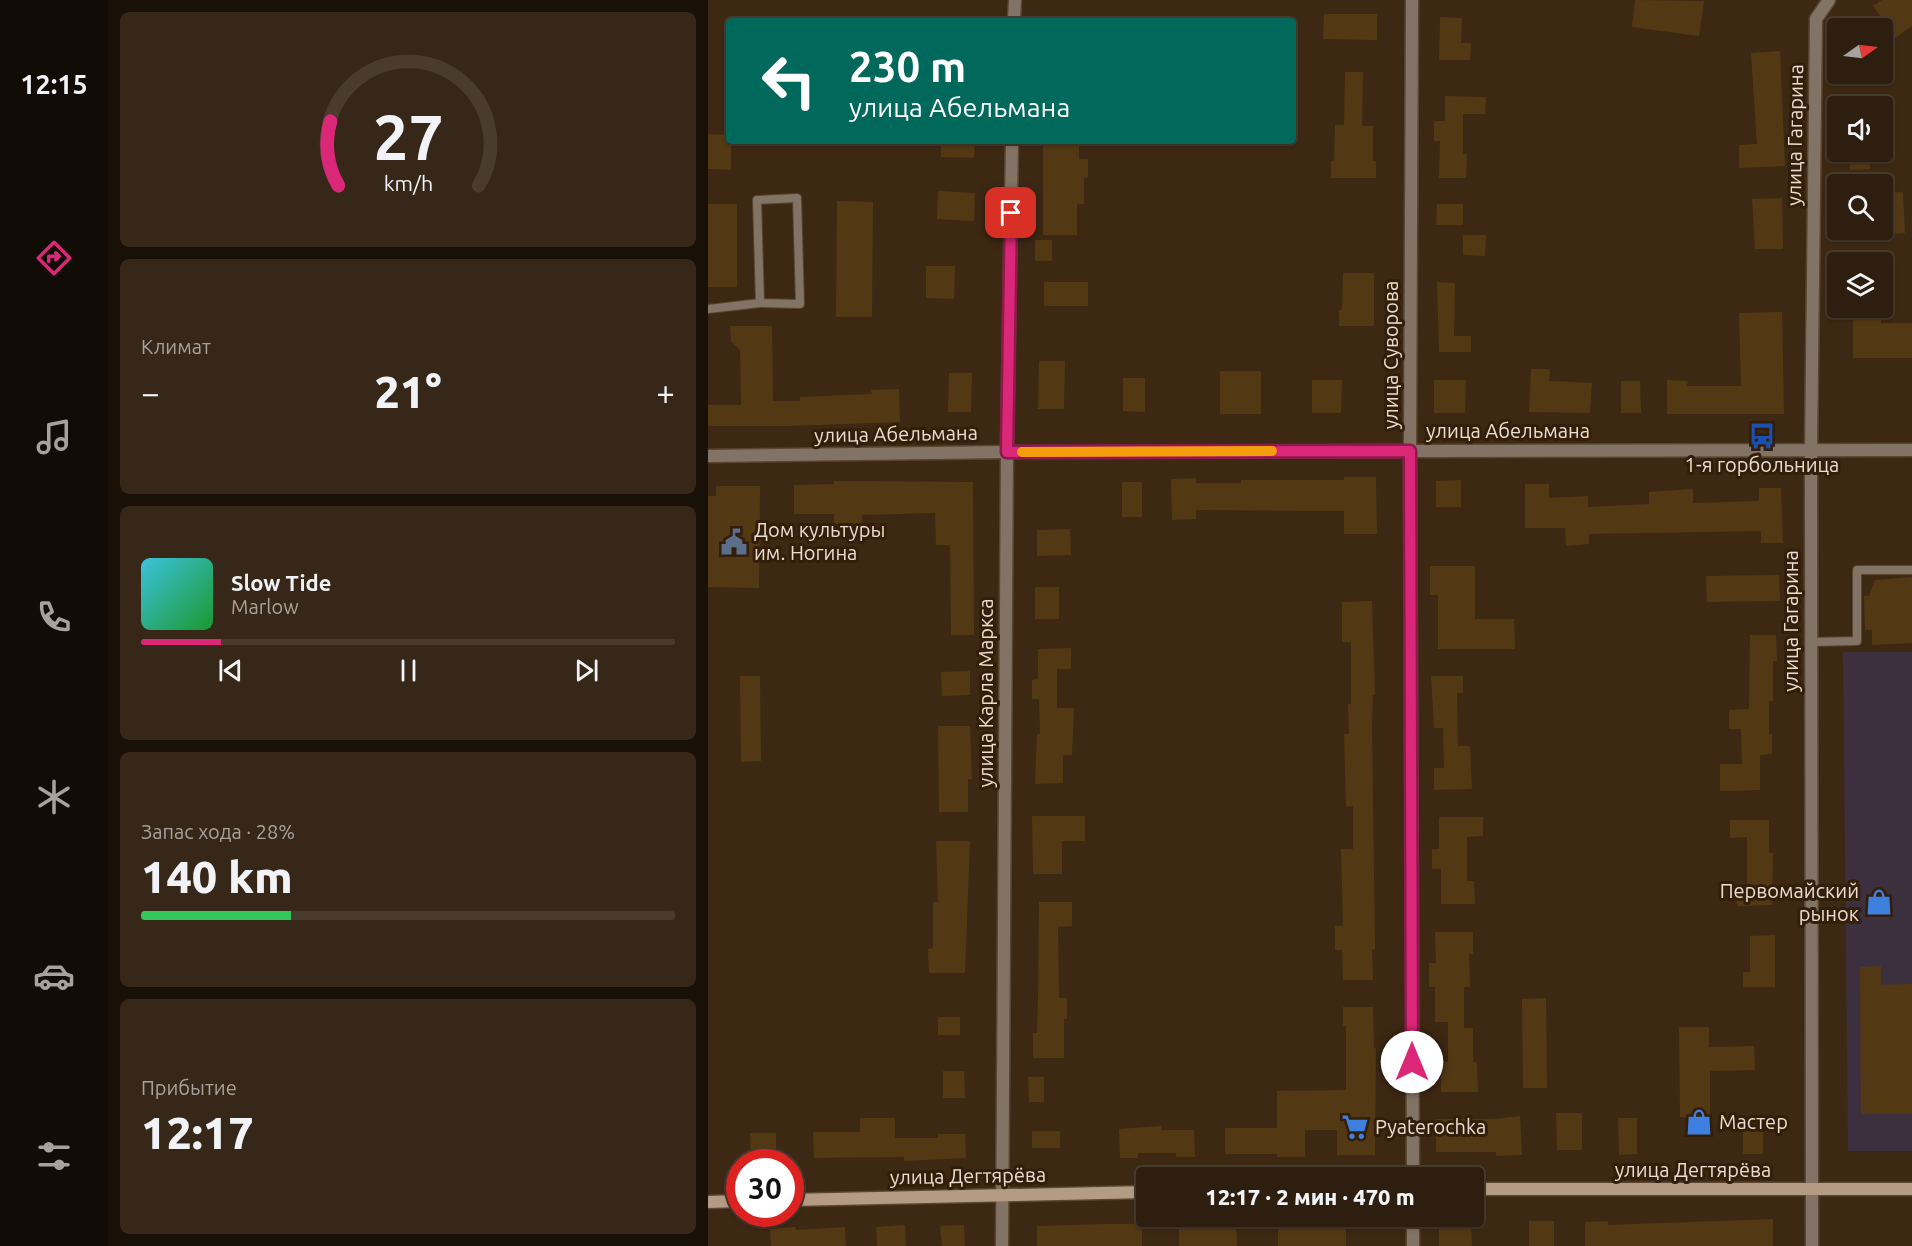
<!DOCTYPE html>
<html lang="ru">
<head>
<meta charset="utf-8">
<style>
	:root { --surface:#2e1e0f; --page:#362718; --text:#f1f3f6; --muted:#a7a29e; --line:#493c2f; --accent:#db2777 }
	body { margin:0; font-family:Ubuntu,sans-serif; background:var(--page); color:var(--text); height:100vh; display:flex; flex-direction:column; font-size:22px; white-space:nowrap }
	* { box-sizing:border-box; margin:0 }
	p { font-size:20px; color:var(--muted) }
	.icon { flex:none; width:33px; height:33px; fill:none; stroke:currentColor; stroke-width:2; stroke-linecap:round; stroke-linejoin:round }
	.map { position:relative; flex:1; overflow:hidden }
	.details { display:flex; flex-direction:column; gap:12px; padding:12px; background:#191008; width:600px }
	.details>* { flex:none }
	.top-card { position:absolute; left:18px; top:18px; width:570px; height:126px; border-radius:6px; box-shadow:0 2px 4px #0004,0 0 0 2px var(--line); background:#00695c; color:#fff; overflow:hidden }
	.needle { width:39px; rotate:76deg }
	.tools { position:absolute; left:1119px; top:18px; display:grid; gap:12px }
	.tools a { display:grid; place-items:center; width:66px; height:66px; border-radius:6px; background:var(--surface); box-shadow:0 2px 4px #0004,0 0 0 2px var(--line); font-size:30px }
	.speed { position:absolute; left:18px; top:1149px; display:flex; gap:12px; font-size:30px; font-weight:700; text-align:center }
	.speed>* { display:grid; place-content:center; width:78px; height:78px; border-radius:50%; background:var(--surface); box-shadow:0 2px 4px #0004,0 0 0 2px var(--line); line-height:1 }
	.speed .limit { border:9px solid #d22; background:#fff; color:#111 }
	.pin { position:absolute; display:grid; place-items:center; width:51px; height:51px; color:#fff; margin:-26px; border-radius:12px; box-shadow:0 3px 9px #0006 }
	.me { position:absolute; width:66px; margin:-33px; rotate:0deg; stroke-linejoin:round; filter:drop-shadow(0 0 4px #0008) }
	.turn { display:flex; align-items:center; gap:21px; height:126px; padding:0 24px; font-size:27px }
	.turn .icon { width:78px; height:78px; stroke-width:2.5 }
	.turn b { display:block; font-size:42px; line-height:51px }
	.big { font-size:45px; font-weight:800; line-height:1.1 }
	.details .widget { flex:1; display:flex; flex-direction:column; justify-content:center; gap:9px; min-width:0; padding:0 21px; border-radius:9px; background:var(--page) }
	.details .dial { align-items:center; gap:0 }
	.dial svg { height:156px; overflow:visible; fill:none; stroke:var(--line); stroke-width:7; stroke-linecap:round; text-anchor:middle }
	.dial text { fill:var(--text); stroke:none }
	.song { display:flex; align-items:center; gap:18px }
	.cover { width:72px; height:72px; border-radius:9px; background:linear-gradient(135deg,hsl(190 70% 55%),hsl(130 70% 35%)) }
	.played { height:6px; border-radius:3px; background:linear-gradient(90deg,var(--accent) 15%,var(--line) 15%) }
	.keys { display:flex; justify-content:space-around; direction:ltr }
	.heat { display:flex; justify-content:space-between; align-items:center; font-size:33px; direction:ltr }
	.charge { height:9px; border-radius:4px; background:linear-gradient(90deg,#34c759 28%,var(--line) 0) }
	.trip { position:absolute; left:428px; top:1167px; width:348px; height:60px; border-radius:6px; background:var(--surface); box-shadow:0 2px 4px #0004,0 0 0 2px var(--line); font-weight:800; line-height:60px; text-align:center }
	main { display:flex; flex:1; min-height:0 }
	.dock { display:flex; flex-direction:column; width:108px; justify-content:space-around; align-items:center; background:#120c06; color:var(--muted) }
	.dock .icon { width:42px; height:42px }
	.dock .current { color:var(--accent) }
	.dock b { font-size:27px; color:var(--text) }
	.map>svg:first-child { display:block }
	.commercial { fill:#3d303e }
	.building { fill:#533913 }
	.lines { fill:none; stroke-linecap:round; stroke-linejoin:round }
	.lane-casing { stroke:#594532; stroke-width:10 }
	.street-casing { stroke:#594532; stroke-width:15 }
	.secondary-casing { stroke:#594532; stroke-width:15 }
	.lane { stroke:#837365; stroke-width:8 }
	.street { stroke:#837365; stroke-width:12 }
	.secondary { stroke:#b49b84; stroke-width:12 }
	.route-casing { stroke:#8e194d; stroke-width:15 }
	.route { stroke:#db2777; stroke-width:10 }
	.slow { stroke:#f59e0b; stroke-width:10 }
	.labels { text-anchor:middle; stroke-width:6; stroke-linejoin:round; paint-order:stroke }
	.street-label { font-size:20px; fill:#eadcd0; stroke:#331e0a }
	.poi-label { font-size:20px; fill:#eadcd0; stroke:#331e0a; text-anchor:start }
</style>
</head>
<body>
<main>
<nav class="dock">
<b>12:15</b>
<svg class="icon current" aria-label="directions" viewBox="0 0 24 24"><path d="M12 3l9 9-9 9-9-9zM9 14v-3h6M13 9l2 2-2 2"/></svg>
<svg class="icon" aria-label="music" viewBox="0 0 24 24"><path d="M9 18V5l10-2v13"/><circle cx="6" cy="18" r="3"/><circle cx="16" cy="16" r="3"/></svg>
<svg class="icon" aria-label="phone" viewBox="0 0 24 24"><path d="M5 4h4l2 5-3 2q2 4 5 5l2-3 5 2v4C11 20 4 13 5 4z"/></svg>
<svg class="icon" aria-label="climate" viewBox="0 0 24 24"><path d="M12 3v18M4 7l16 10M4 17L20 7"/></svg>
<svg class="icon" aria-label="car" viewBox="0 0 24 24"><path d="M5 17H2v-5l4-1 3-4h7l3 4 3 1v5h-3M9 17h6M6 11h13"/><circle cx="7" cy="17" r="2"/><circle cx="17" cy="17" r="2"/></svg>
<svg class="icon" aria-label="filters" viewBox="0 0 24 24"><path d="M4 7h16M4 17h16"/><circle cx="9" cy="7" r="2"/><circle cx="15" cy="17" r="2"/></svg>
</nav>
<section class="details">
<div class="widget dial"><svg viewBox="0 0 100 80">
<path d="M14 69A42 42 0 1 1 86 69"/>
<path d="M14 69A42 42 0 0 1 10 36" stroke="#db2777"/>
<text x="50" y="56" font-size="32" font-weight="700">27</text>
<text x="50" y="72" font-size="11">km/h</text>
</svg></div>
<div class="widget"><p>Климат</p>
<div class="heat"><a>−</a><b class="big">21°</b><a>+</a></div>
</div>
<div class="widget">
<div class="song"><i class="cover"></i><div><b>Slow Tide</b><p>Marlow</p></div></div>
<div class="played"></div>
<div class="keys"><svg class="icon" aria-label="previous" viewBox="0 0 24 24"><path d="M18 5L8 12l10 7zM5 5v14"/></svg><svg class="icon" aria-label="pause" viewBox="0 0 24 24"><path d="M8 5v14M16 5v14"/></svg><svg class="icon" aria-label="next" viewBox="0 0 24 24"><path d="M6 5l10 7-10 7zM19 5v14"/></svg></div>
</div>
<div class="widget"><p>Запас хода · 28%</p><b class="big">140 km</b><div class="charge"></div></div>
<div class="widget"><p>Прибытие</p><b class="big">12:17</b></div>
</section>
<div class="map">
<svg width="1204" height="1246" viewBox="0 0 1204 1246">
	<rect width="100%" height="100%" fill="#3d2814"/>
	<path class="commercial" d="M 1135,652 L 1204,652 L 1204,1151 L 1140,1151 Z"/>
	<g class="building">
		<path d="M 927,0 L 996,1 L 991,36 L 924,27 Z"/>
		<path d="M 1174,0 L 1204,0 L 1204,26 L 1187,38 L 1165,6 Z"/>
		<path d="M 616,14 L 669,14 L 669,40 L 615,39 Z"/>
		<path d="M 732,17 L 754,18 L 753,43 L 763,43 L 762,60 L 731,60 Z"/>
		<path d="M 1072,51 L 1077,166 L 1031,168 L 1031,145 L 1049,144 L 1043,53 Z"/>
		<path d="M 637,72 L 655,72 L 654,126 L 665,126 L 665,161 L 668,161 L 668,178 L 623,178 L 623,161 L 626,161 L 627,125 L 636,125 Z"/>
		<path d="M 737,96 L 778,97 L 777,114 L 755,114 L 755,154 L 759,154 L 758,178 L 731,178 L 732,141 L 726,141 L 726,121 L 737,121 Z"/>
		<path d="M 0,134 L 21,135 L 21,141 L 23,141 L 23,170 L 0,169 Z"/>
		<path d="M 233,141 L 267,141 L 266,158 L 233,157 Z"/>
		<path d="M 335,141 L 371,141 L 371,159 L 380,159 L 380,178 L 376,178 L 376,204 L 369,204 L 369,235 L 335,235 Z"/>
		<path d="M 1142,152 L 1161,152 L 1162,169 L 1142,170 Z"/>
		<path d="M 230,191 L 267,193 L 266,221 L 229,219 Z"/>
		<path d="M 1195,192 L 1197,233 L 1174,235 L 1174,193 Z"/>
		<path d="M 1074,198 L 1075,249 L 1047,249 L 1044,199 Z"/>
		<path d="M 129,201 L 165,202 L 164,317 L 128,317 Z"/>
		<rect x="0" y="204" width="29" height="83"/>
		<path d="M 729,204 L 755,204 L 755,225 L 728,225 Z"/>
		<path d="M 755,235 L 778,235 L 777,256 L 755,255 Z"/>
		<rect x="327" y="240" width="17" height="21"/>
		<path d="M 218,266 L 247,266 L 246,299 L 218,298 Z"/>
		<path d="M 635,273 L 666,273 L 666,326 L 631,326 L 631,310 L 634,310 Z"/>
		<rect x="336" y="282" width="44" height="24"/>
		<path d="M 729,282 L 747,283 L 746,336 L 763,336 L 763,352 L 731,352 Z"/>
		<path d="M 1074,312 L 1076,414 L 959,414 L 959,380 L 980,381 L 979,386 L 1033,386 L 1031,313 Z"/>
		<path d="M 1145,313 L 1173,313 L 1173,323 L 1204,323 L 1204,358 L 1145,358 Z"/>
		<path d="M 22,326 L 64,326 L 65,401 L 92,401 L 92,397 L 164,394 L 163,390 L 191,389 L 192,422 L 81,426 L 0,426 L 0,405 L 33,405 L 32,350 L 23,341 Z"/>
		<path d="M 331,361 L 357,361 L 356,409 L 330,409 Z"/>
		<path d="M 823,369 L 842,369 L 841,381 L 884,383 L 882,413 L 821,412 Z"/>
		<rect x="512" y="371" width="41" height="43"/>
		<path d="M 241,373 L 264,373 L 263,412 L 240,412 Z"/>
		<path d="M 415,378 L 437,378 L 437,412 L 415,411 Z"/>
		<path d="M 604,380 L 634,380 L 633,413 L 604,413 Z"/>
		<path d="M 726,380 L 758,380 L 757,413 L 726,413 Z"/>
		<path d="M 913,381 L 932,381 L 933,413 L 913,413 Z"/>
		<path d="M 636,477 L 668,477 L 669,534 L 636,534 L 636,511 L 488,510 L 488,519 L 464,520 L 463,479 L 488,478 L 488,483 L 533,483 L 533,480 L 636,480 Z"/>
		<path d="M 753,480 L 753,507 L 728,507 L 728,481 Z"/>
		<path d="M 126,481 L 265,482 L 266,635 L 243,635 L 242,545 L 228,545 L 227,513 L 154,515 L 154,524 L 126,524 L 126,514 L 86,514 L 86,485 L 126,484 Z"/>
		<rect x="414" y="482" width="20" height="35"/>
		<path d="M 817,484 L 841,484 L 841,498 L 880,496 L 880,507 L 941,504 L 941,492 L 985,489 L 985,503 L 1051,501 L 1051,488 L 1073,488 L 1075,543 L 1053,543 L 1053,531 L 881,534 L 881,544 L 858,546 L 857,528 L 817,528 Z"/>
		<path d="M 8,486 L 52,486 L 51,588 L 0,587 L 0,496 L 8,496 Z"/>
		<path d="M 362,529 L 363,555 L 329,556 L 329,530 Z"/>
		<path d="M 722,566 L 767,566 L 767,619 L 806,619 L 807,649 L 730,649 L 730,595 L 722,595 Z"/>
		<path d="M 1071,575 L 1072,601 L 999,602 L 998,576 Z"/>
		<path d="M 1204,577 L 1204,643 L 1164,645 L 1164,630 L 1157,630 L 1156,596 L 1161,596 L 1167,580 Z"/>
		<rect x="327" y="587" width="24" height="32"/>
		<path d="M 664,601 L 667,695 L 665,695 L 664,726 L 667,949 L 664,949 L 665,980 L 635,980 L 634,950 L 627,950 L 627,926 L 635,926 L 633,849 L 645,849 L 645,806 L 638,807 L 636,734 L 641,734 L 640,704 L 643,704 L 643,642 L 634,642 L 634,602 Z"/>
		<path d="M 1042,635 L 1068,635 L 1069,661 L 1065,661 L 1065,701 L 1061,701 L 1061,734 L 1064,734 L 1064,754 L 1052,755 L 1052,790 L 1012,791 L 1012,764 L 1034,764 L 1033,729 L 1021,729 L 1021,710 L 1041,709 Z"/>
		<path d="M 363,648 L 363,669 L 349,669 L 349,708 L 366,708 L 364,755 L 355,755 L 355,783 L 327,784 L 329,734 L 332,734 L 331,699 L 324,699 L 324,680 L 330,679 L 330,649 Z"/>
		<path d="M 262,671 L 262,695 L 234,696 L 233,672 Z"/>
		<path d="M 32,676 L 52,676 L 53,761 L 33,762 Z"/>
		<path d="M 723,676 L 755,676 L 755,693 L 749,693 L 750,746 L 762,746 L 764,789 L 726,790 L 726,768 L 736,768 L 735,728 L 726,728 Z"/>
		<path d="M 230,726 L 262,726 L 264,779 L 260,779 L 260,812 L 231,812 Z"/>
		<path d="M 324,816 L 377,816 L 377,841 L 354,841 L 354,874 L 325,874 Z"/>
		<path d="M 731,817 L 775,817 L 775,836 L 759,837 L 759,881 L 766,881 L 767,904 L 733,904 L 733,869 L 724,869 L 724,849 L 731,849 Z"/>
		<path d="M 1022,820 L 1061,820 L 1061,853 L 1065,853 L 1064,905 L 1029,906 L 1029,886 L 1039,886 L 1039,837 L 1022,838 Z"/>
		<path d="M 228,841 L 262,841 L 257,973 L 221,973 L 220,949 L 225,948 L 225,902 L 230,902 Z"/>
		<path d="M 331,902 L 364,902 L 364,926 L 350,927 L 351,998 L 359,998 L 359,1019 L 356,1019 L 356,1058 L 325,1058 L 325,1033 L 329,1033 L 330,998 Z"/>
		<path d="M 727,932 L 765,932 L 765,954 L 761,954 L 762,987 L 756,987 L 756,1028 L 765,1028 L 765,1062 L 769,1062 L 770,1092 L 733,1092 L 733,1062 L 740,1062 L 740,1022 L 727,1022 L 727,987 L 721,987 L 721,963 L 728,963 Z"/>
		<path d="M 1067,935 L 1067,987 L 1035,987 L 1035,972 L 1042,972 L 1042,936 Z"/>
		<path d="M 1173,966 L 1173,985 L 1204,984 L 1204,1114 L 1153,1114 L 1152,967 Z"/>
		<path d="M 838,998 L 839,1088 L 815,1088 L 814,999 Z"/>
		<path d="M 635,1007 L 665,1007 L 666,1048 L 668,1048 L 667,1155 L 629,1155 L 629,1130 L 597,1130 L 597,1157 L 569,1157 L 569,1154 L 517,1154 L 517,1128 L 569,1128 L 569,1091 L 638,1090 L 638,1026 L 635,1026 Z"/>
		<rect x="230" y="1017" width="22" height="18"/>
		<path d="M 971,1027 L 1001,1027 L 1001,1047 L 1046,1046 L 1047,1070 L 1002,1071 L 1002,1117 L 972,1117 Z"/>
		<path d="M 235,1071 L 256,1071 L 257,1098 L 235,1098 Z"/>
		<path d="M 320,1077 L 336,1077 L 336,1102 L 321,1102 Z"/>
		<path d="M 848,1113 L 874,1113 L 874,1150 L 849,1150 Z"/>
		<path d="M 812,1116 L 814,1155 L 788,1156 L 788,1152 L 728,1152 L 728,1119 L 786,1119 Z"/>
		<path d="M 152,1118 L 187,1118 L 187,1138 L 230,1138 L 230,1134 L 257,1134 L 258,1158 L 196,1161 L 196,1157 L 106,1158 L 105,1132 L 152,1132 Z"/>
		<path d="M 910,1118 L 929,1118 L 929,1154 L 911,1155 Z"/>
		<path d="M 453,1126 L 453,1130 L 486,1130 L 487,1157 L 468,1157 L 468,1153 L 430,1153 L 430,1158 L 412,1158 L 411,1129 Z"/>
		<rect x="324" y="1131" width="28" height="17"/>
		<rect x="1035" y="1131" width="20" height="23"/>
		<path d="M 42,1133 L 68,1133 L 68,1162 L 43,1162 Z"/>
		<path d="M 1065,1219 L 1065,1246 L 877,1246 L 877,1222 L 900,1221 L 900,1225 Z"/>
		<rect x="821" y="1221" width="25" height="25"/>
		<path d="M 471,1223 L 528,1223 L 529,1246 L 471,1246 Z"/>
		<path d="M 731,1223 L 763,1223 L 764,1246 L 731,1246 Z"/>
		<path d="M 398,1224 L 434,1224 L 434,1246 L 329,1246 L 329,1226 Z"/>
		<path d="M 638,1224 L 638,1246 L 570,1246 L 570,1225 Z"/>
		<path d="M 197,1225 L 198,1246 L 169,1246 L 168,1227 Z"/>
		<path d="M 256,1225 L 257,1246 L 234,1246 L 232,1226 Z"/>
		<path d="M 87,1227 L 88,1230 L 137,1227 L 138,1246 L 63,1246 L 62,1229 Z"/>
	</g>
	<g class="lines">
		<g class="lane-casing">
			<g id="lane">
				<path d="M 0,309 L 52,303 L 92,304 L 89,198 L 49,200 L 52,303"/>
				<path d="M 1103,642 L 1149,641 L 1149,570 L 1204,570"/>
			</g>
		</g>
		<g class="street-casing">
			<g id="street">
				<path d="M 704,0 L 702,451 L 705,1178"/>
				<path d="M 306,21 L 307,0"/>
				<path d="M 0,456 L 299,452 L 1204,450"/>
				<path d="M 294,1246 L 299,452 L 304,141"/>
				<path d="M 705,1246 L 705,1216"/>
				<path d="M 1104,1246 L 1103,450 L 1108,19 L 1121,0"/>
			</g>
		</g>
		<g class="secondary-casing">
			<g id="secondary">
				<path d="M 765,1189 L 1204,1189"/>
				<path d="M 82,1200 L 438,1192"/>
				<path d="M 0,1202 L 32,1201"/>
			</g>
		</g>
		<use href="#lane" class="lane"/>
		<use href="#street" class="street"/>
		<use href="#secondary" class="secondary"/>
	</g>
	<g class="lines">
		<g class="route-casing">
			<path id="route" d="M 303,213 L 299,452 L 702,451 L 704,1062"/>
		</g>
		<use href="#route" class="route"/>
		<path class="slow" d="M 314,452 L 564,451"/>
	</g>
	<defs>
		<g id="bus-bare" transform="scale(2.07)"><path d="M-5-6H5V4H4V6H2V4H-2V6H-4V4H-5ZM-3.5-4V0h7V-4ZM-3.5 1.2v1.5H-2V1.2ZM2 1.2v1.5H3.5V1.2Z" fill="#1a4fb4" stroke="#331e0a" stroke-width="2.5" paint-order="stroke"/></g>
		<g id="civic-bare" transform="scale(2.07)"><path d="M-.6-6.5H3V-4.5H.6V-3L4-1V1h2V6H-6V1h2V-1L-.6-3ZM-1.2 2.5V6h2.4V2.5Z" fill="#5c6f8a" stroke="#331e0a" stroke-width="2.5" paint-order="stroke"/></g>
		<g id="shop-bare" transform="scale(2.07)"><path d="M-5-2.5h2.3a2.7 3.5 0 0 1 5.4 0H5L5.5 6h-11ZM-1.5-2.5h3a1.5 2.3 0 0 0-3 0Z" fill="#3f7fe0" stroke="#331e0a" stroke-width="2.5" paint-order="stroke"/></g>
		<g id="supermarket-bare" transform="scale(2.07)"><path d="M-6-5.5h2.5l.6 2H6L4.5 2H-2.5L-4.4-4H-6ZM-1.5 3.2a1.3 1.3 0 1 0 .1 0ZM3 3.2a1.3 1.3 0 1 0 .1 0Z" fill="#3f7fe0" stroke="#331e0a" stroke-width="2.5" paint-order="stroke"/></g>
	</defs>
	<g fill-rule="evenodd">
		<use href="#bus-bare" x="1054" y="436"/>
		<use href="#civic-bare" x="26" y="542"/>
		<use href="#shop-bare" x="1171" y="902"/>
		<use href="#shop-bare" x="991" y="1122"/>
		<use href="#supermarket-bare" x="647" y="1127"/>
	</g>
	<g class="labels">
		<g class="street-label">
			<text transform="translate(1087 135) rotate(-89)" y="7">улица Гагарина</text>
			<text transform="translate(683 355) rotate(-90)" y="7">улица Суворова</text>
			<text x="800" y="438">улица Абельмана</text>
			<text transform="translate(188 434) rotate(-1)" y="7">улица Абельмана</text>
			<text transform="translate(1083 621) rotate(-90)" y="7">улица Гагарина</text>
			<text transform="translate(278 693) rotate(-90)" y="7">улица Карла Маркса</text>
			<text x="985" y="1177">улица Дегтярёва</text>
			<text transform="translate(260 1176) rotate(-1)" y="7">улица Дегтярёва</text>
		</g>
		<g class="poi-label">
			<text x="1054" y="472" text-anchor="middle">1-я горбольница</text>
			<text x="46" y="537">Дом культуры<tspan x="46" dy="23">им. Ногина</tspan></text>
			<text x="1151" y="898" text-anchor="end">Первомайский<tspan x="1151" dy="23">рынок</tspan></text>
			<text x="1011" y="1129">Мастер</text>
			<text x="667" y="1134">Pyaterochka</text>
		</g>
	</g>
</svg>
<div class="tools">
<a><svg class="needle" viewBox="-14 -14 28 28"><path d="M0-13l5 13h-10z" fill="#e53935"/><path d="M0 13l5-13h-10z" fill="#a7a29e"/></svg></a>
<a><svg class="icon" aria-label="sound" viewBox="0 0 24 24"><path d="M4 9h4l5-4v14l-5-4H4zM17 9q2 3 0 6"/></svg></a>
<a><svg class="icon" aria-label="search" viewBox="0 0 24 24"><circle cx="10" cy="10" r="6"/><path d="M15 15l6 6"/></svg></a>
<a><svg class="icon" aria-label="layers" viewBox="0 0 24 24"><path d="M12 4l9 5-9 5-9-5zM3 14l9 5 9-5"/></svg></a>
</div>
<div class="speed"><div class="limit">30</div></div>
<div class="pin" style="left:303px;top:213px;background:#d93025"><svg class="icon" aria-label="arrive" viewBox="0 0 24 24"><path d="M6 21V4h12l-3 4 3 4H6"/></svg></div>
<svg class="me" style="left:704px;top:1062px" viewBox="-20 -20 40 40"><circle r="19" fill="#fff"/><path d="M0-13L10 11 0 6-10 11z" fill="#db2777"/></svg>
<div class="trip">12:17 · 2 мин · 470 m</div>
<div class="top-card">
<div class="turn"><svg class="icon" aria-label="left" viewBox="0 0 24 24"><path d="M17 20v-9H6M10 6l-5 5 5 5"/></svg><div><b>230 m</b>улица Абельмана</div></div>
</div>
</div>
</main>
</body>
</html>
